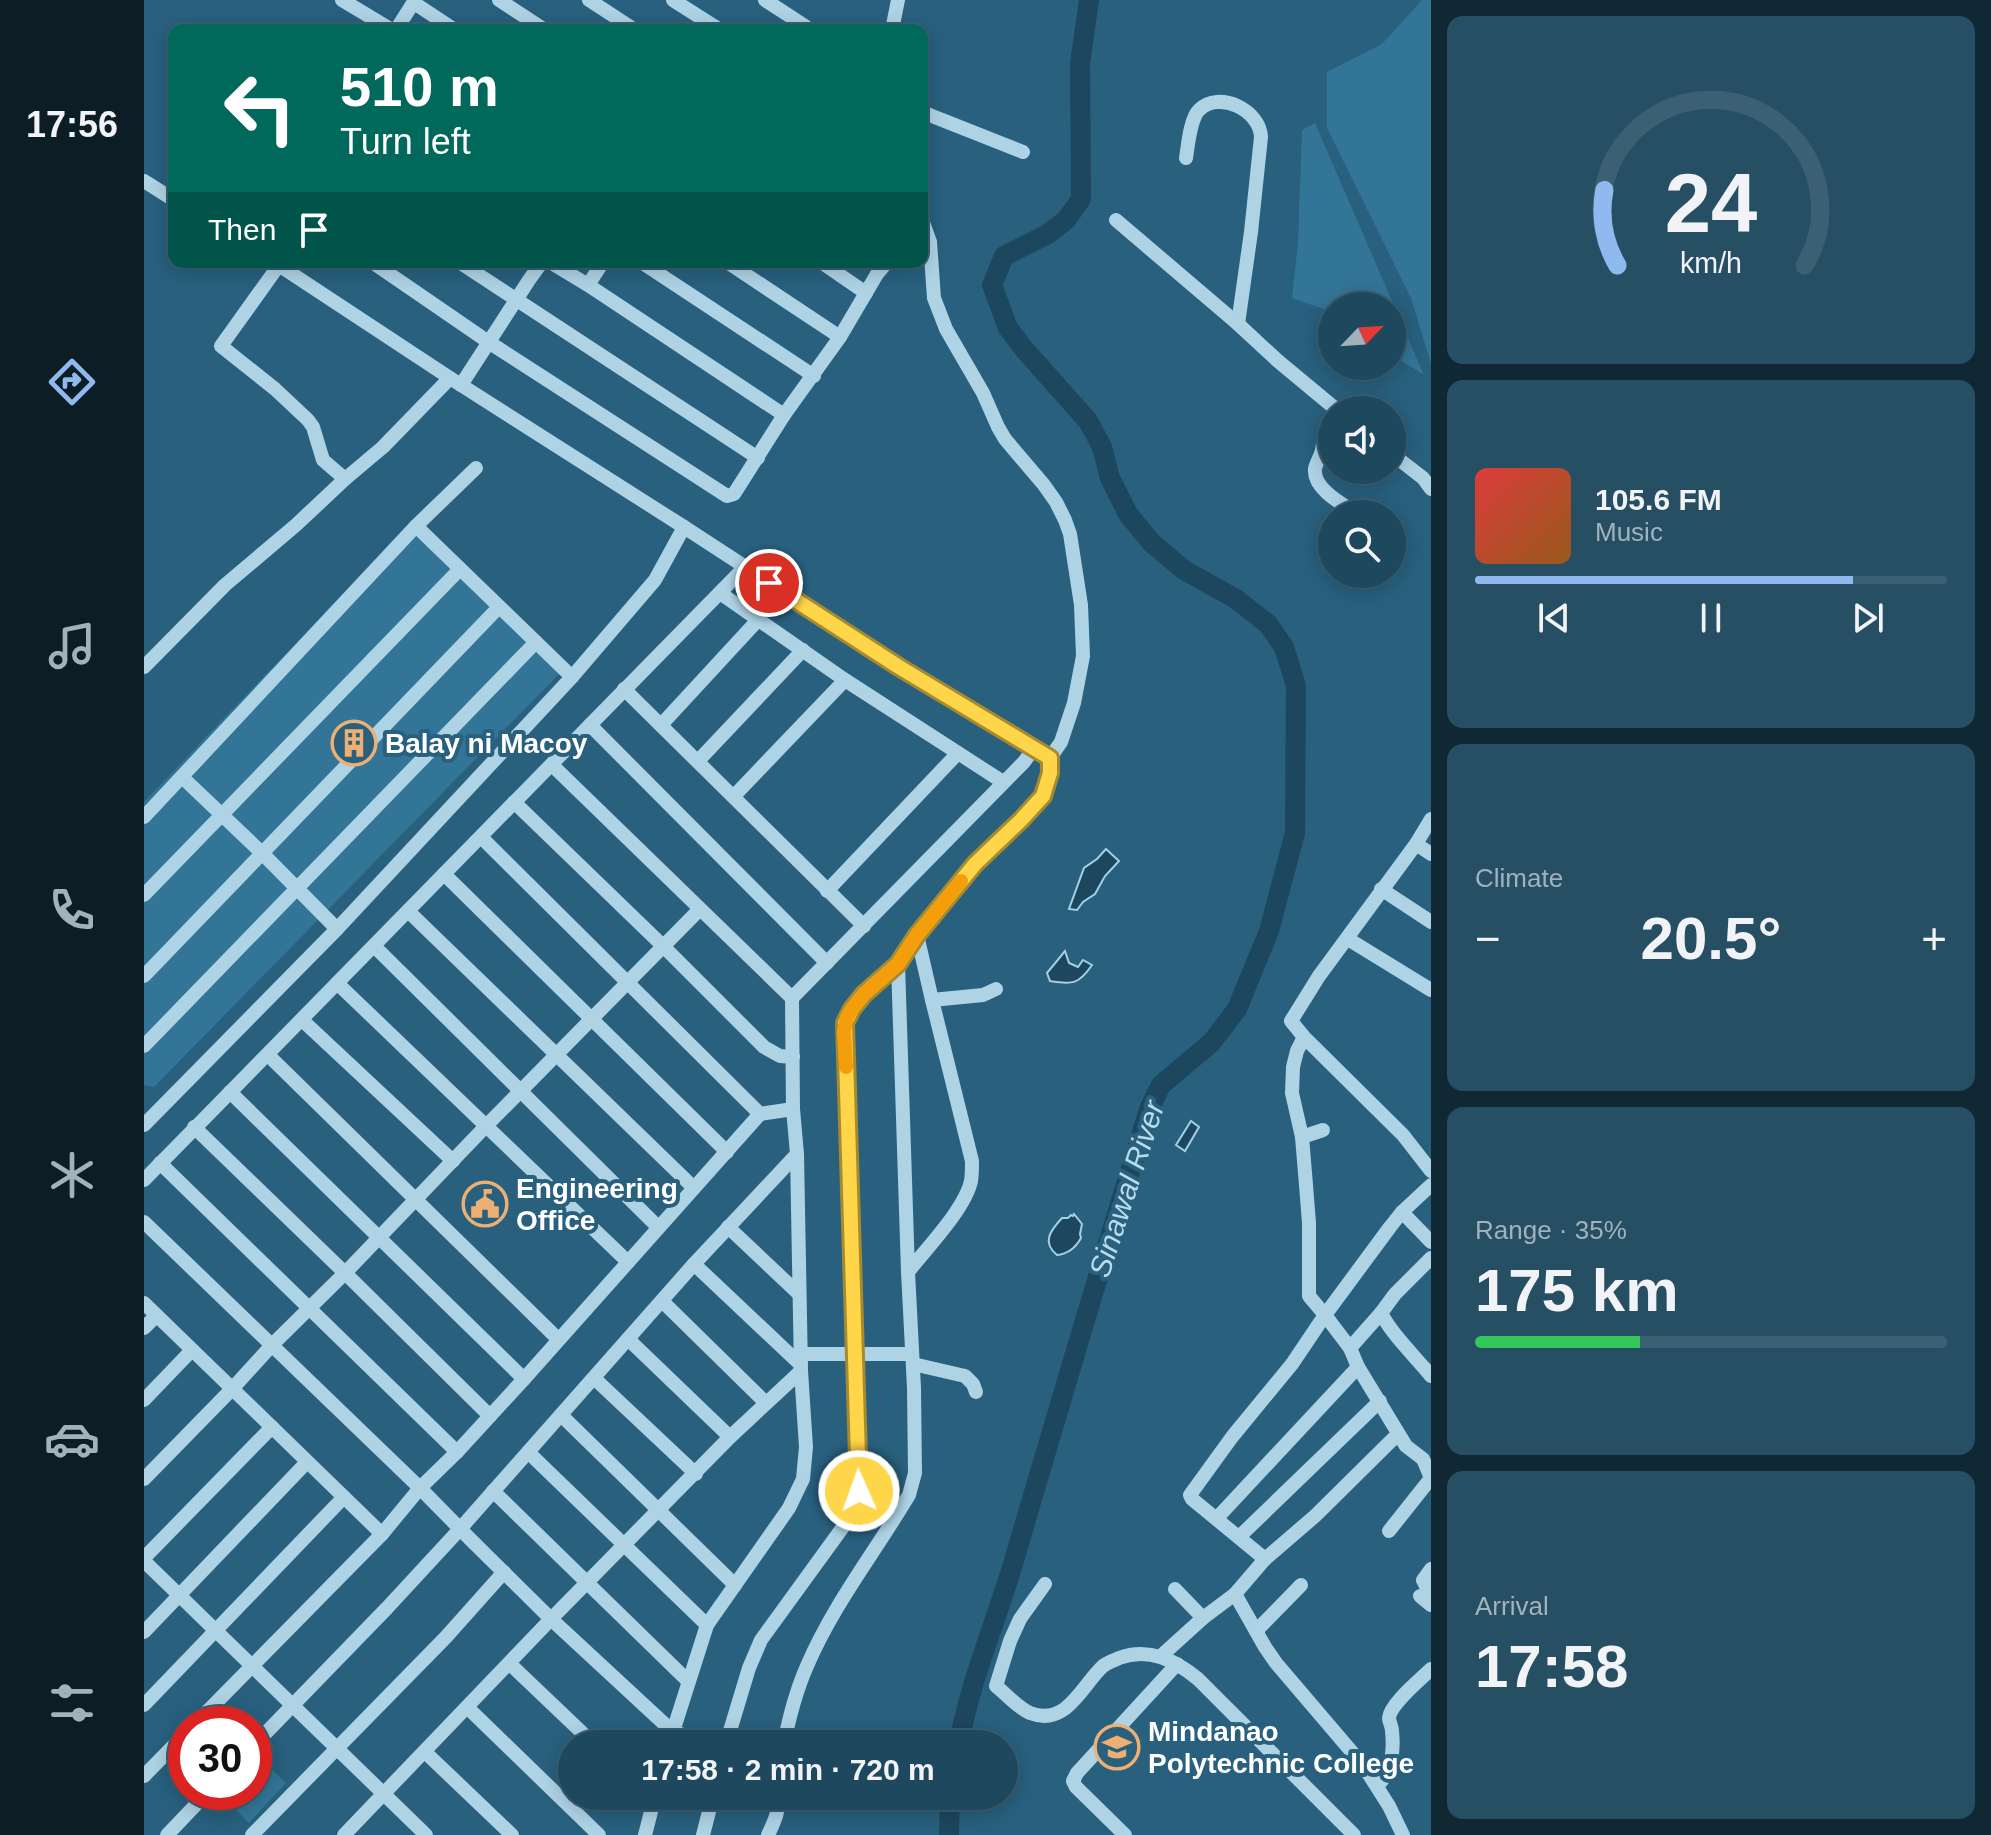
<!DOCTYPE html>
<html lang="en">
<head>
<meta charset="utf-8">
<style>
	:root { --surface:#1e485e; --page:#264f64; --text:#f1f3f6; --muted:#a1b2bc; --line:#3c6073; --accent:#90b9f0 }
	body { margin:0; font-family:Arial,sans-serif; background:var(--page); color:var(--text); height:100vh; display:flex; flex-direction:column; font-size:30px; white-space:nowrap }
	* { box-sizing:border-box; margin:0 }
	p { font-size:26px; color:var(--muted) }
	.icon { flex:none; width:44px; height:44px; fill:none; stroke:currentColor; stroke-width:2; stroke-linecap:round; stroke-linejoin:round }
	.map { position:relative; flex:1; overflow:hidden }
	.panel { display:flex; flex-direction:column; gap:16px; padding:16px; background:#102834; width:560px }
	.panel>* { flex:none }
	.top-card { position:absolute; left:24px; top:24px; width:760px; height:244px; border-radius:16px; box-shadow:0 4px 20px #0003,0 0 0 2px var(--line); background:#00695c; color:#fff; overflow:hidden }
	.needle { width:52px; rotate:65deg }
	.tools { position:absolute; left:1174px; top:292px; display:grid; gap:16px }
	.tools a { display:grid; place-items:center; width:88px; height:88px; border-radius:50%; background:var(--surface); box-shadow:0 4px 20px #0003,0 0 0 2px var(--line); font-size:40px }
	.speed { position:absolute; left:24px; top:1706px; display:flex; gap:16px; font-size:40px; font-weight:700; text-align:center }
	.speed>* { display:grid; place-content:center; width:104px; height:104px; border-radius:50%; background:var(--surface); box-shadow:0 4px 20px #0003,0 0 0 2px var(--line); line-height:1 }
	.speed .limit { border:12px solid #d22; background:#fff; color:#111 }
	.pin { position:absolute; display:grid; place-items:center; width:68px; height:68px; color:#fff; margin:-34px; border:4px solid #fff; border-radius:50%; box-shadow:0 2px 8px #0007 }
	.me { position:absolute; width:88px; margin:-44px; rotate:358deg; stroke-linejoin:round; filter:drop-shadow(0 0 6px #0008) }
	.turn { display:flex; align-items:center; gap:28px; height:168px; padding:0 40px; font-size:36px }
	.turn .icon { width:104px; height:104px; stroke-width:2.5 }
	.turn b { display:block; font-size:56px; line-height:68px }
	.then { display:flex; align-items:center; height:76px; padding:0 40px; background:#0003; gap:16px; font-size:30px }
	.big { font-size:60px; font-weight:800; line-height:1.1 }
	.panel .card { flex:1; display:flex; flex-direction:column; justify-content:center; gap:12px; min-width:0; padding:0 28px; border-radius:16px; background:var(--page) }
	.panel .dial { align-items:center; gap:0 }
	.dial svg { height:208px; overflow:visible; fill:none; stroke:var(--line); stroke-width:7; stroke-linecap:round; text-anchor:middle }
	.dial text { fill:var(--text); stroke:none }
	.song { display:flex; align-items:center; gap:24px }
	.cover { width:96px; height:96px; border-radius:12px; background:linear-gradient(135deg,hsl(0 70% 55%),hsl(30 70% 35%)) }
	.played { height:8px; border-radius:4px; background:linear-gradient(90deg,var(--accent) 80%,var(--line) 80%) }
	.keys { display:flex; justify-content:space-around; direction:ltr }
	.heat { display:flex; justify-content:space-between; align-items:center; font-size:44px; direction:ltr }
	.charge { height:12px; border-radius:6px; background:linear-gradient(90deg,#34c759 35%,var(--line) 0) }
	.trip { position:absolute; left:414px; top:1730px; width:460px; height:80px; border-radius:40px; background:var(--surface); box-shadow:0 4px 20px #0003,0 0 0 2px var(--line); font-weight:800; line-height:80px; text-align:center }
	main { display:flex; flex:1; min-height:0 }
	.menu { display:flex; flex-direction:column; width:144px; justify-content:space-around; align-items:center; background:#0c1d26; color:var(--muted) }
	.menu .icon { width:56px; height:56px }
	.menu .on { color:var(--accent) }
	.menu b { font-size:36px; color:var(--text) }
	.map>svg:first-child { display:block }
	.green { fill:#337596 }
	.water { fill:#1c475f; stroke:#a3d0e5; stroke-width:2 }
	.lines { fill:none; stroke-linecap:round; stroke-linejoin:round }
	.river { stroke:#1c475f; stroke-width:20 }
	.minor { stroke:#aed3e5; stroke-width:14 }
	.route-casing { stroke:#a68a30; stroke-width:20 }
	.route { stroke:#ffd54a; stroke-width:14 }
	.slow { stroke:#f59e0b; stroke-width:14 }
	.labels { text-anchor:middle; stroke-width:8; stroke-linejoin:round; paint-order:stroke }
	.poi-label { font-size:28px; font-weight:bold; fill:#fff; stroke:#28607e; text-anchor:start }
	.water-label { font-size:30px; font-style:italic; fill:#b9dced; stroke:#28607e }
</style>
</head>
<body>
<main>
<nav class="menu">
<b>17:56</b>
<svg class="icon on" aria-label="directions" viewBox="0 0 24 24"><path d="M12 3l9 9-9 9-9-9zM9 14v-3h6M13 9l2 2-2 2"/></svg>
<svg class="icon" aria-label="music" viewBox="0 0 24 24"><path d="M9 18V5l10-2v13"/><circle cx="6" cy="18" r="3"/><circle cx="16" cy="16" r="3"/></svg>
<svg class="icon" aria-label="phone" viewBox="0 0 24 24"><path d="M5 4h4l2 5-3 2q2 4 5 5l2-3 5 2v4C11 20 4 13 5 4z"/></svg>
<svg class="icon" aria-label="climate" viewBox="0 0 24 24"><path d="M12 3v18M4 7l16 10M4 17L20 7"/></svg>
<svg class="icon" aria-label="car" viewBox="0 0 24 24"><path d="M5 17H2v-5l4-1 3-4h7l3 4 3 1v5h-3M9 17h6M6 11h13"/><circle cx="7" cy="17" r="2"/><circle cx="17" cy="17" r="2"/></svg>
<svg class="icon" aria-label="filters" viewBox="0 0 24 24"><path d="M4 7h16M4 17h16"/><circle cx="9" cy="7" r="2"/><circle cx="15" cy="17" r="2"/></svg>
</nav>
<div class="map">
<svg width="1287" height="1835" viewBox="0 0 1287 1835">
	<rect width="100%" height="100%" fill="#28607e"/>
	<g class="green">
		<path d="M 1278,0 L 1287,0 L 1287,364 L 1267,298 L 1183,128 L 1183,72 L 1238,44 Z"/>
		<path d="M 1171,123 L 1280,375 L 1248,355 L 1248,306 L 1188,306 L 1188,312 L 1148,298 L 1154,243 L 1158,130 Z"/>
		<path d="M 272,517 L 423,666 L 10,1087 L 0,1085 L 0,802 Z"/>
		<path d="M 114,1756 L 142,1783 L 105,1823 L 77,1795 L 80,1792 L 110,1792 L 110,1760 Z"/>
	</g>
	<g class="water">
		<path d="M 962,849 L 975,861 L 961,876 L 951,894 L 939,902 L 933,910 L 925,909 L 940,868 L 953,859 Z"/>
		<path d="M 921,951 L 925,963 L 934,967 L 939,960 L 948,965 C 935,984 929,985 906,981 L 903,973 Z"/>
		<path d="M 1047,1121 L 1055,1127 L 1041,1151 L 1032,1145 Z"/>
		<path d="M 930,1214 L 938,1224 L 936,1234 L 937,1238 C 932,1247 924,1254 913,1255 C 897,1242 907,1230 918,1218 L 924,1218 L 927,1215 L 929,1216 Z"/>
	</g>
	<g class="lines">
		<g class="river">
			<path d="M 815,1744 C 826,1680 853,1620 871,1557 C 915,1407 959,1257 1006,1107 L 1017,1085 L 1068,1042 L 1093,1009 L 1125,931 L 1151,833 L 1152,686 L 1140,647 L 1124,624 L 1092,599 L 1040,570 L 1008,543 L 984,514 L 966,478 L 958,447 L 944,421 L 880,349 L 864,328 L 848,285 L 860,256 L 904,234 L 922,220 L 937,199 L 936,64 L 945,0"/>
			<path d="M 805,1835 L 806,1796"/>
		</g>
		<g class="minor">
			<path d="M 198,0 L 248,30"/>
			<path d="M 355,0 L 401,30"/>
			<path d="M 445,0 L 491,30"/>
			<path d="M 529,0 L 576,30"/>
			<path d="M 621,0 L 661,26 L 664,30"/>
			<path d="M 270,3 L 311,30"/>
			<path d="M 252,30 L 271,0"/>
			<path d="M 748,30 L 754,0"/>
			<path d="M 778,112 L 879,152"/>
			<path d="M 0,181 L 30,200"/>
			<path d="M 972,220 L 1094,324 L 1107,232 L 1117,137 C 1116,110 1075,90 1055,110 C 1046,119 1044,146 1042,158"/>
			<path d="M 130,262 L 306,378 L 540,527 L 755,667 L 896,751"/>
			<path d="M 228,262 L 346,343 L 583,496 L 590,494 L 640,415 L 696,337 L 733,274 L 743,262"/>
			<path d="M 315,262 L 614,458"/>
			<path d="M 406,262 L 444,285 L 640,415"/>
			<path d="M 497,262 L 670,376"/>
			<path d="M 583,262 L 696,337"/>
			<path d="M 677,262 L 722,293"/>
			<path d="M 135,265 L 77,346 L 131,389 L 164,420 L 169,427 L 179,460 L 201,479"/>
			<path d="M 444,285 L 459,262"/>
			<path d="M 1094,324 L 1134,361 L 1193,410"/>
			<path d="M 317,385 L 385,280 L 398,262"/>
			<path d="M 1188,427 C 1179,433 1180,440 1178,450 C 1177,456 1172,463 1171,469 C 1169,488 1196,503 1209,511"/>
			<path d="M 1248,454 L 1279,478 L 1287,489"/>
			<path d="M 272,526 L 428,677"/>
			<path d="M 601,567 L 446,725 L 683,963"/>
			<path d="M 576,593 L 701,680 L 859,782"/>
			<path d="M 0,667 L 81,585 L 152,525 L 201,479 L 239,447 L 306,378"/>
			<path d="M 480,689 L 720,926"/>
			<path d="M 517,725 L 613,621"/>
			<path d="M 554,761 L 659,650"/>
			<path d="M 408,765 L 648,998"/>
			<path d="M 38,777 L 117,852 L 193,929"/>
			<path d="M 590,796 L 701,680"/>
			<path d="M 370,802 L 518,945 L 620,1047 L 636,1056 L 649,1057"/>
			<path d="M 0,817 L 272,526 L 332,468"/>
			<path d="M 1287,819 L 1272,844 L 1175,976 L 1147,1021 L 1160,1037 L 1259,1135 L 1287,1171"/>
			<path d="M 337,837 L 616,1114 L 649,1109"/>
			<path d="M 1272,844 L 1287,854"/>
			<path d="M 300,874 L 583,1152"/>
			<path d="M 1237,889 L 1287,922"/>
			<path d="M 683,891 L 814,753"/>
			<path d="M 0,895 L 316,569"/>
			<path d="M 264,911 L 550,1188"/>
			<path d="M 773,935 L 788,1000 L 839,995 L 852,989"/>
			<path d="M 1204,939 L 1287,990"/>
			<path d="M 230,946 L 514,1227"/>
			<path d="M 0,976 L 355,607"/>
			<path d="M 193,983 L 484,1262"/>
			<path d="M 158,1020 L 309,1161"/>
			<path d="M 0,1046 L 392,642"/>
			<path d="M 124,1055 L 414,1339"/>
			<path d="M 86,1092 L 380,1379"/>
			<path d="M 0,1125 L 193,929 L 428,677 L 511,580 L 540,527"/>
			<path d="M 50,1127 L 201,1273 L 346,1416"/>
			<path d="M 1158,1137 L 1179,1130"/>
			<path d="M 16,1163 L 313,1452"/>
			<path d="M 0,1180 L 446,725"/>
			<path d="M 1287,1185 L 1258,1212 L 1246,1227 L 1181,1315 L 1206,1348 L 1214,1367 L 1262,1446 L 1279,1459 L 1287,1478"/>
			<path d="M 1258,1212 L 1287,1242"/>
			<path d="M 0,1222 L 276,1488 L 326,1539 L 407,1619 L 528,1731 L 565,1744"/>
			<path d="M 584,1227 L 655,1294"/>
			<path d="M 1287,1258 L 1251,1294 L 1237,1313 C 1249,1336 1270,1355 1287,1376"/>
			<path d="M 550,1264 L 657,1365"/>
			<path d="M 764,1272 C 782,1249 821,1209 827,1181 C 828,1175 828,1167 828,1161 L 788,1000"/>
			<path d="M 518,1301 L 622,1403"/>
			<path d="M 0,1303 L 238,1534"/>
			<path d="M 0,1328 L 12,1316"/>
			<path d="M 484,1339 L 586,1437"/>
			<path d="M 1206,1348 L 1237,1313"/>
			<path d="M 657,1354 L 767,1354"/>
			<path d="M 769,1364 L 821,1376 L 829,1384 L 832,1392"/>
			<path d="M 450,1378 L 552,1474"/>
			<path d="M 0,1400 L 48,1350"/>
			<path d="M 417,1415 L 591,1585"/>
			<path d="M 384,1452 L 563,1625"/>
			<path d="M 0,1479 L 88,1389 L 129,1344 L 201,1273 L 341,1127 L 555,910"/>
			<path d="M 349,1491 L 544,1681"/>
			<path d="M 1073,1518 L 1214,1367"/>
			<path d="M 1245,1531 L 1287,1478"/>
			<path d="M 1095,1537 L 1236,1401"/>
			<path d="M 0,1558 L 128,1427"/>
			<path d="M 1121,1559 L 1048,1499 L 1046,1495 L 1088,1437 L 1148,1364 L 1181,1315 L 1165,1296 L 1165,1223 L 1162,1185 L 1158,1137 L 1148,1093 L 1149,1067 L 1153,1051 L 1160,1037"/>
			<path d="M 0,1561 L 282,1835"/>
			<path d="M 1287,1569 L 1279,1580 L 1286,1594 L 1276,1596 L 1287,1605"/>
			<path d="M 901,1584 L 876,1619 L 866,1641 L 852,1686 C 862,1694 874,1708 886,1713 C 922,1727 937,1687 958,1667 C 962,1663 969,1661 975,1658 C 1005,1647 1031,1660 1054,1679 L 1210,1835"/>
			<path d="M 1031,1589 L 1059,1618"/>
			<path d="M 1091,1594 L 1121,1647 L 1132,1663 L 1219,1765 L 1245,1806 L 1259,1835"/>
			<path d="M 1112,1631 L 1157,1585"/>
			<path d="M 0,1632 L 163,1462"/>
			<path d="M 1017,1656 L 1059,1618 L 1091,1594 L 1121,1559 L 1171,1516 L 1254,1434"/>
			<path d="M 366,1664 L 450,1744"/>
			<path d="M 0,1705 L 200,1497"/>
			<path d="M 324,1708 L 455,1835"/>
			<path d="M 51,1724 L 238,1534 L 276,1488 L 313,1452 L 380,1379 L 616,1114"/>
			<path d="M 525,1744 L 563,1625 L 645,1508 L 659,1479 L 662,1447 L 657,1371 L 653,1154 L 649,1109 L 648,998 L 880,762 L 890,748"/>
			<path d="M 582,1744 L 605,1668 L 617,1640 L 707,1516 L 713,1505 L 715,1491 C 709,1338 706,1184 700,1031 C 704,1001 733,982 754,964"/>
			<path d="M 640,1744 C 645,1718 652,1691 663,1666 C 689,1605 731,1552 765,1495 L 771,1473 L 770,1388 L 764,1272 L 754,964 L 773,935 L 831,864 L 877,820 L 899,796 L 906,773 L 906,758 L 917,742 L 930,703 L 939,656 L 937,605 L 926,534 L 921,520 L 912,502 L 900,485 L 861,439 L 854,427 L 839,393 L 802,329 L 790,298 L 786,242 L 778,220"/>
			<path d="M 110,1745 L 243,1608 L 316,1529 L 550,1264 L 653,1154"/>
			<path d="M 281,1752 L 368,1835"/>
			<path d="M 0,1776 L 42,1733"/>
			<path d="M 1233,1786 C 1248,1772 1250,1750 1248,1731 C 1248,1726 1245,1722 1245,1718 C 1246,1704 1277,1679 1287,1669"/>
			<path d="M 23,1835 L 64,1792"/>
			<path d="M 108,1835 L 302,1637 L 360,1572"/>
			<path d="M 200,1835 L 407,1619 L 586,1437 L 657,1371"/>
			<path d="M 501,1835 L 511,1796"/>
			<path d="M 559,1835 L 569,1796"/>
			<path d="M 624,1835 C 630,1822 636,1810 634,1796"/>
			<path d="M 981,1835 L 932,1787 L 929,1781 L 933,1773 L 1033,1664"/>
		</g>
	</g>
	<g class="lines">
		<g class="route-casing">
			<path id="route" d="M 625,583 L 755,667 L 906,758 L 906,773 L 899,796 L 877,820 L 831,864 L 773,935 L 754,964 L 720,994 L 708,1009 L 701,1023 L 715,1491"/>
		</g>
		<use href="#route" class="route"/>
		<path class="slow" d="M 702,1067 L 700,1031 L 703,1017 L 708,1009 L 720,994 L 754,964 L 773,935 L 817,881"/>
	</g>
	<defs>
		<g id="building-ring" transform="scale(2.3)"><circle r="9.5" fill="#28607e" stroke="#edb074" stroke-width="1.5"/><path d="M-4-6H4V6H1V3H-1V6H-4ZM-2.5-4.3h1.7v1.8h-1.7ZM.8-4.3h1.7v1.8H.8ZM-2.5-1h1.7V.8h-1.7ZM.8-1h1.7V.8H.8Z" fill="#edb074"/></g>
		<g id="civic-ring" transform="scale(2.3)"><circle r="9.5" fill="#28607e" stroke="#edb074" stroke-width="1.5"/><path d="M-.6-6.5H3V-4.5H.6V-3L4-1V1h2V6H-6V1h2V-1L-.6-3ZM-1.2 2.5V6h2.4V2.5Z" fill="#edb074"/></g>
		<g id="university-ring" transform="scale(2.3)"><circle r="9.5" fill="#28607e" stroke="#edb074" stroke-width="1.5"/><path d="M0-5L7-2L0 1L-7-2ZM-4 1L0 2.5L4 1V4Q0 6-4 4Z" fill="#edb074"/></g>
	</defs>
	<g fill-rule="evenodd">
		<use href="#building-ring" x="210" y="743"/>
		<use href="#civic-ring" x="341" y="1204"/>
		<use href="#university-ring" x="973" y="1747"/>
	</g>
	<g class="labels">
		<g class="poi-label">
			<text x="241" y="753">Balay ni Macoy</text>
			<text x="372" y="1198">Engineering<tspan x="372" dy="32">Office</tspan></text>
			<text x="1004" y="1741">Mindanao<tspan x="1004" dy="32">Polytechnic College</tspan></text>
		</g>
		<g class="water-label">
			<text transform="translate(983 1189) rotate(-72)" y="10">Sinawal River</text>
		</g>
	</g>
</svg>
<div class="tools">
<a><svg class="needle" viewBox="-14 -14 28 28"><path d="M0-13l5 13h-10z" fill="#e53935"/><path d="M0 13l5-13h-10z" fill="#a1b2bc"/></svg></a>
<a><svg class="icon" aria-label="sound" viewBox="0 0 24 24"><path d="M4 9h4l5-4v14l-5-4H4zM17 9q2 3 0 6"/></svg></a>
<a><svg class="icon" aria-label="search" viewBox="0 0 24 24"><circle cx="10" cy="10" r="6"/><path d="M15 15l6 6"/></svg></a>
</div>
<div class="speed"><div class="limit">30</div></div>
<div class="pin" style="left:625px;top:583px;background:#d93025"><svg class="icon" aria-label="arrive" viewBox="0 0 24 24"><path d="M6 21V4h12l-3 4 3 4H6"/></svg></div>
<svg class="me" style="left:715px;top:1491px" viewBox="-20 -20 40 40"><circle r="17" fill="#ffd54a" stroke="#fff" stroke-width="3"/><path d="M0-11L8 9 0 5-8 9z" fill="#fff"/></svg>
<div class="trip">17:58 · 2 min · 720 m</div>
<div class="top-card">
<div class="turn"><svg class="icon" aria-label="left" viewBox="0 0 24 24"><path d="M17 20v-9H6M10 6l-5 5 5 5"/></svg><div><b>510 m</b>Turn left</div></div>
<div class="then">Then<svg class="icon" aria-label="arrive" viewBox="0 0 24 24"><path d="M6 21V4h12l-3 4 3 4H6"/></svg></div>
</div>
</div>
<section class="panel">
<div class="card dial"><svg viewBox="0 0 100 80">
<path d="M14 69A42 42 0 1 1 86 69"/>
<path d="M14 69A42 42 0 0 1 9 40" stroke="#90b9f0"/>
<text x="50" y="56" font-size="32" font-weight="700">24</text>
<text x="50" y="72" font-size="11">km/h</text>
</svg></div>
<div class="card">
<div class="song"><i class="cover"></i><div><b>105.6 FM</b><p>Music</p></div></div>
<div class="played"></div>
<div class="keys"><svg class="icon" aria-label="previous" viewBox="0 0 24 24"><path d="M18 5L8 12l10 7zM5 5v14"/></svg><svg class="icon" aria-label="pause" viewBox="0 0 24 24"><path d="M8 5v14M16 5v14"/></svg><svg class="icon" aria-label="next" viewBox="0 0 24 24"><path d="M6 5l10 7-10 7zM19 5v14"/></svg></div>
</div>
<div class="card"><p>Climate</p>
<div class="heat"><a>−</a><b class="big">20.5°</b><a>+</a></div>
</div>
<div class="card"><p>Range · 35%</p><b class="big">175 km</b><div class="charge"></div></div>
<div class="card"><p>Arrival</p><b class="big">17:58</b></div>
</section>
</main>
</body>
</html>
